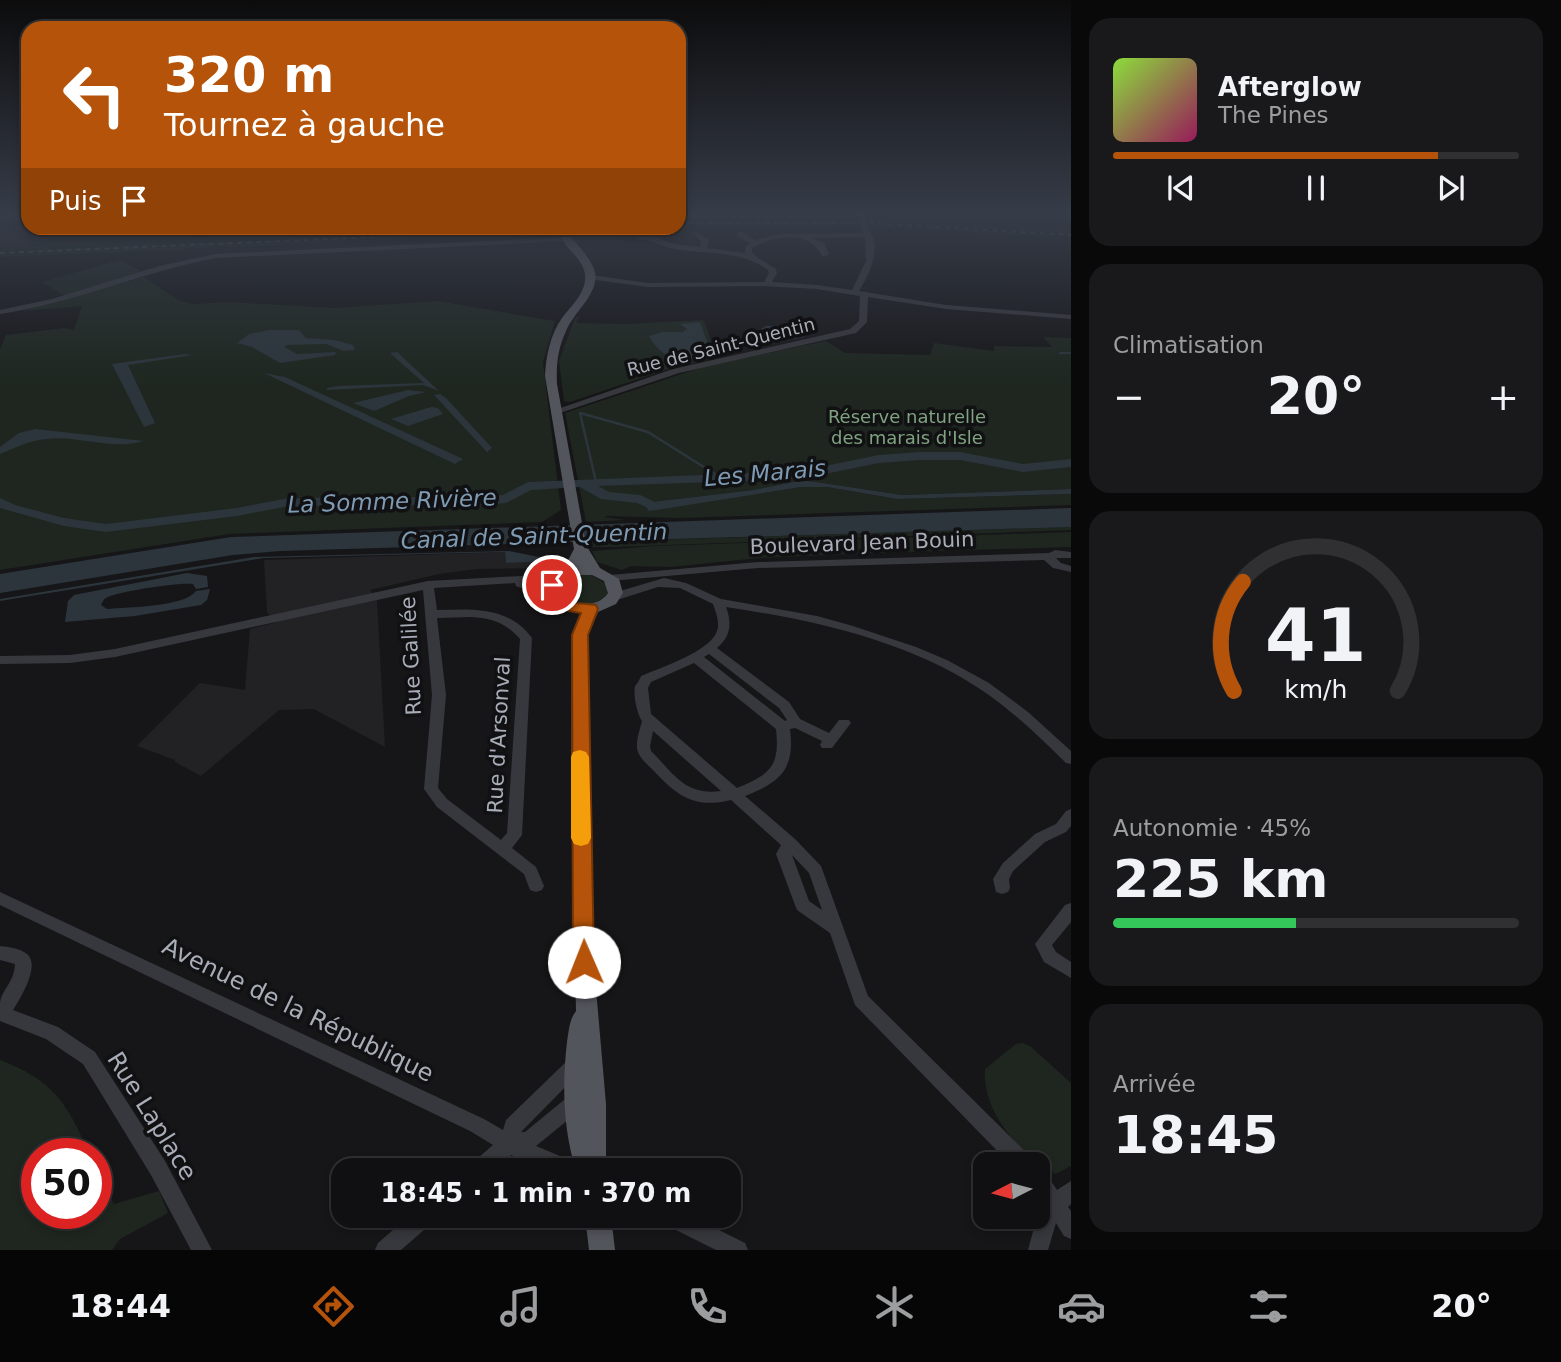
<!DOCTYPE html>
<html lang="fr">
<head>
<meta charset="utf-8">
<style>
	:root { --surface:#101012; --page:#19191b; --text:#f1f3f6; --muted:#9c9d9f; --line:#303032; --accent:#b45309 }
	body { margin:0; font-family:"DejaVu Sans",sans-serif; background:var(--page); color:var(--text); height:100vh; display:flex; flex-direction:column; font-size:26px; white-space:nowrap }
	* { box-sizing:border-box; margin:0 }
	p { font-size:23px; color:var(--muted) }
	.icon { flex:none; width:38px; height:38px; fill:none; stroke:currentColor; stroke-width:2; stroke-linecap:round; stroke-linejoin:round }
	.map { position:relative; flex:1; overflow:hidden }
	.sheet { display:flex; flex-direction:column; gap:18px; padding:18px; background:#09090a; width:490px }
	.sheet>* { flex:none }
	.hud { position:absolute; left:21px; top:21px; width:665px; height:214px; border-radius:21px; box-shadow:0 4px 10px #0003,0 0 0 2px var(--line); background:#b45309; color:#fff; overflow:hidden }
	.needle { width:46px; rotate:264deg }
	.tools { position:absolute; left:973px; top:1152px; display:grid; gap:14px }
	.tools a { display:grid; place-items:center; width:77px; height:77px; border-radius:14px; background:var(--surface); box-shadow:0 4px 10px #0003,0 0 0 2px var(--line); font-size:35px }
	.speed { position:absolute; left:21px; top:1138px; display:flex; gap:14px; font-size:35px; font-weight:700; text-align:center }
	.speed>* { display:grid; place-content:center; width:91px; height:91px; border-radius:50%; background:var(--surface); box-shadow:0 4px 10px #0003,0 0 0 2px var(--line); line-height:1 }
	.speed .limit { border:10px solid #d22; background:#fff; color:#111 }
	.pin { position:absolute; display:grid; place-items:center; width:60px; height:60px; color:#fff; margin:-30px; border:4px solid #fff; border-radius:50%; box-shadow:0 2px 7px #0007 }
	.me { position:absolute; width:77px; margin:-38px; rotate:359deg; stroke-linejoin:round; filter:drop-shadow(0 0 5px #0008) }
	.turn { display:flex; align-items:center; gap:24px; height:147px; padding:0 28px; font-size:32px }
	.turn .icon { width:91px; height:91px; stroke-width:2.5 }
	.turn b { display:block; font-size:49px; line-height:60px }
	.then { display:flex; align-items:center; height:66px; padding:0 28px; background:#0003; gap:14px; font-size:26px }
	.big { font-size:52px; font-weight:800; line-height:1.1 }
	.sheet .card { flex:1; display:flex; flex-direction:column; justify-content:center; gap:10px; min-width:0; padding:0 24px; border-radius:21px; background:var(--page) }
	.sheet .dial { align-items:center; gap:0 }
	.dial svg { height:182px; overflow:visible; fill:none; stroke:var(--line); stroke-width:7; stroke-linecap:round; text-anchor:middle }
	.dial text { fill:var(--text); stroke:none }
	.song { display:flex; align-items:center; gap:21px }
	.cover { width:84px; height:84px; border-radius:10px; background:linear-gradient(135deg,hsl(90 70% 55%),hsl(330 70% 35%)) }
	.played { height:7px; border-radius:4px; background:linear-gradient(90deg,var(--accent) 80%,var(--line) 80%) }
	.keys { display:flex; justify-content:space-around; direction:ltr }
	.heat { display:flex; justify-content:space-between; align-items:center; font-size:38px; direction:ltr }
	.charge { height:10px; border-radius:5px; background:linear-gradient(90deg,#34c759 45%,var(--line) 0) }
	.trip { position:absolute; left:331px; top:1158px; width:410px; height:70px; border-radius:21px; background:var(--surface); box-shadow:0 4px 10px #0003,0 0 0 2px var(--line); font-weight:800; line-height:70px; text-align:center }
	.menu { display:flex; height:112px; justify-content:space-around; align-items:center; background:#060607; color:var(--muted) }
	.menu .icon { width:49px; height:49px }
	.menu .selected { color:var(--accent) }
	.menu b { font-size:32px; color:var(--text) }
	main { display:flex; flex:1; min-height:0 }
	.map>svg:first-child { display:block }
	.built { fill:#222225 }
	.green { fill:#1e261f }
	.water { fill:#2c353c }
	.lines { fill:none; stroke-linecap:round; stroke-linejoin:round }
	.stream-far1 { stroke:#2c353c; stroke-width:2 }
	.stream { stroke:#2c353c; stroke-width:2.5 }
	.river { fill:#2c353c; fill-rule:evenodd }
	.minor { fill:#37383d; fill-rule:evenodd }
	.major { fill:#53555c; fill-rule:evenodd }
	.rail { stroke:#4a4c52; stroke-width:2; stroke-dasharray:5 4.5; stroke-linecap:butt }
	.minor-bridge { stroke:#37383d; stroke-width:8 }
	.major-bridge { stroke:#53555c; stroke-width:10 }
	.route { fill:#b45309; stroke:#753606; stroke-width:2 }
	.slow { fill:#f59e0b }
	.labels { text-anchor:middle; stroke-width:7; stroke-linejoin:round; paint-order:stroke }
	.far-street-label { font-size:18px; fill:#a8adb8; stroke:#111113 }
	.far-park-label { font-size:18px; fill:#7fa381; stroke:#111113 }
	.street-label { font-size:21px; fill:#a8adb8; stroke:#111113 }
	.water-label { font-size:23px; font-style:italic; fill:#7f9bb3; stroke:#111113 }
	.near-street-label { font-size:24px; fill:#a8adb8; stroke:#111113 }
</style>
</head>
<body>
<main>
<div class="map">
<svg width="1071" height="1250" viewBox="0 0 1071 1250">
	<rect width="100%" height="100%" fill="#161618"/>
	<g class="built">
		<path d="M 0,213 L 28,213 L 28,228 L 313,228 L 313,232 L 0,247 Z"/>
		<path d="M 743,220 L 788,221 L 861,222 L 861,224 L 679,225 L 679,222 Z"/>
		<path d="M 547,228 L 555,230 L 0,254 L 0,251 Z"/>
		<path d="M 505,552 L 506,563 L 557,561 L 546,568 L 477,569 L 439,574 L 370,590 L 377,601 L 385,747 L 314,709 L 279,710 L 201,776 L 175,762 L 175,760 L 137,746 L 200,683 L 245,690 L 250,629 L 277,622 L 267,612 L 264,560 Z"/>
	</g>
	<g class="green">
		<path d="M 732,213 L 860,218 L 861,222 L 679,222 L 679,215 Z"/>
		<path d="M 969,213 L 1016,213 L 1026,225 L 1071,231 L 1071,234 L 865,222 L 863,218 L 980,222 Z"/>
		<path d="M 867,224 L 997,231 L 1071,238 L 869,227 Z"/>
		<path d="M 383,228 L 547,228 L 0,251 L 0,247 L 313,232 L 337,235 L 382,234 Z"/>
		<path d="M 665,228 L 613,230 L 623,242 L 576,244 L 568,229 Z"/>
		<path d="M 555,230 L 558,233 L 557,237 L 554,233 L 0,257 L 0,254 Z"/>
		<path d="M 120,260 L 144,273 L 66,296 L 42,282 Z"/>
		<path d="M 144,277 L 180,301 L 193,304 L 228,302 L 335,308 L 437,301 L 555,321 L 543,362 L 561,510 L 542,522 L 229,534 L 0,570 L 0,349 L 6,335 L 64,328 L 74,330 L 82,306 L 21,311 Z"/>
		<path d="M 580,316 L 576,323 L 626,324 L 704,320 L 717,358 L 671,368 L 570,402 L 564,401 L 559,361 L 575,318 Z"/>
		<path d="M 1043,337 L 1071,338 L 1071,489 L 902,495 L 803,480 L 753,490 L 652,502 L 649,511 L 801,487 L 827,487 L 897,499 L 1071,494 L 1071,505 L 679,518 L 607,516 L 604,517 L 626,520 L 586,522 L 565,413 L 709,365 L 826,341 L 845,353 L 930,355 L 934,343 L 994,351 L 994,346 L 1052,347 Z"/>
		<path d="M 1071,527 L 1071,530 L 614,547 L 591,547 L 589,542 Z"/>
		<path d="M 1071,532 L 1071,547 L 904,552 L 897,538 Z"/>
		<path d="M 894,538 L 901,552 L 759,558 L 670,567 L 631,566 L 622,570 L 597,562 L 592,551 L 655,546 Z"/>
		<path d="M 589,574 L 607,584 L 609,590 C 599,615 573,603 558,592 L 560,582 L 572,575 Z"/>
		<path d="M 1022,1043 L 1030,1046 L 1071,1083 L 1071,1166 L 1055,1174 C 1019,1152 982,1113 985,1069 L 1016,1044 Z"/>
		<path d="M 0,1060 C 53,1080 67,1103 89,1153 L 37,1153 L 37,1213 L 96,1213 L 96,1169 L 114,1204 L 159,1191 L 168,1213 L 120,1239 L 112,1250 L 0,1250 Z"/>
	</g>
	<g class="water">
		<path d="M 700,322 L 710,350 L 707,356 C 681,362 664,362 649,336 L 662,332 L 683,332 L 687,329 L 680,324 Z"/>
		<path d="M 794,325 L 799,325 L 805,332 L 804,337 L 770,344 L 763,336 L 766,333 L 761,329 L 766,326 Z"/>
		<path d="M 268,330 L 299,330 L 306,338 L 335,340 L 353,345 L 355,350 L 344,351 L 326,344 L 287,345 L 284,347 L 297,354 L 336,352 L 335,355 L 280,363 L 252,347 L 237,343 L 249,334 Z"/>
		<path d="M 397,352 L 439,391 L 423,385 L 327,390 L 327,388 L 337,386 L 424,383 L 390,353 Z"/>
		<path d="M 185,354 L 208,357 L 192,355 L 128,365 L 155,423 L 144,427 L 112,364 Z"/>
		<path d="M 264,373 L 285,377 L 463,459 L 455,464 Z"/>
		<path d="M 408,390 L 426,392 L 409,396 L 374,411 L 353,403 Z"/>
		<path d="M 440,394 L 446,398 L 492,448 L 487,452 L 434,395 Z"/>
		<path d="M 431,407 L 438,408 L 443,414 L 408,426 L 391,419 Z"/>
		<path d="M 35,429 L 144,441 C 109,451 80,435 47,439 C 30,440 15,448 0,454 L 0,447 L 19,433 Z"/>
		<path d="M 803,480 L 902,495 L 1071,489 L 1071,494 L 897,499 L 827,487 L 801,487 L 657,510 L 649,511 L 646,507 L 652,502 L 753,490 Z"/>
		<path d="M 1071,508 L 1071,527 L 280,551 L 233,555 L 0,593 L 0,574 L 231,537 Z"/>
		<path d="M 509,551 L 559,561 L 506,563 L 505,552 L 263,558 L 0,601 L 0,599 L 254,557 Z"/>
		<path d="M 187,573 L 207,576 L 208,587 L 196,589 L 193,584 C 181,582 120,591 108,597 C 103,599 104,600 101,605 L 107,609 C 128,607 185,607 196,591 L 210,589 L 207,600 L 201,605 L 135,616 L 65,622 L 68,601 L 74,595 Z"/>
	</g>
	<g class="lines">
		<path class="stream-far1" d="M 1060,353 L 1071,353"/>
		<path class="stream" d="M 596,482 L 580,413 L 648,432 L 723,479"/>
		<path class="river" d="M 920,452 L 960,452 L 1023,464 L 1071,459 L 1071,467 L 1023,472 L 960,460 L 920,460 L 879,463 L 800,479 L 598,486 L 609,492 L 640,495 L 655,502 L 669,500 L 676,504 L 674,507 L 653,510 L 637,503 L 601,499 L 580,487 L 531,490 L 506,503 L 471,506 L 362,504 L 284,507 L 237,516 L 106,532 L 64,526 L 0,508 L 0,498 L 15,505 L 64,518 L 106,524 L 237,508 L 284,499 L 362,496 L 471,498 L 503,495 L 528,482 L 800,471 L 879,455 Z"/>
		<g class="minor">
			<path d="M 854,213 L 860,213 L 866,222 L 865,223 L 861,223 Z"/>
			<path d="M 865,226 C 884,243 871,272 859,291 L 946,305 L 1071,315 L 1071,319 L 946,309 L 868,297 L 867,322 L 856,333 L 679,373 L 560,413 L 557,414 L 552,411 L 673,369 L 850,329 L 859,321 L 860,296 L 817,289 L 761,286 L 648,287 L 588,279 L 587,277 L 591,275 L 648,283 L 764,282 L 769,273 L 768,270 C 741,250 709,255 676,249 C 663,247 652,240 638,239 L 638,235 L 651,236 L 674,244 L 700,247 L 701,241 L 693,234 L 697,232 L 709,240 L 707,248 L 745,253 L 745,247 L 750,243 L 737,236 L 737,232 L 743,232 L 755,240 L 780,234 L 864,233 L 861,228 ZM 865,237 L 866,261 L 852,290 L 817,285 L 772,282 L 777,273 L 776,269 L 755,256 L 752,252 L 752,248 C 774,235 809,230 822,256 L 825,256 L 829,254 L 824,243 L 811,238 Z"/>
			<path d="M 567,237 L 570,237 L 570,241 L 216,258 C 142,272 74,303 0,314 L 0,310 L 52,299 L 159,266 L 216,254 Z"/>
			<path d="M 1055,550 L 1071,552 L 1071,558 L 1056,558 L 1061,563 L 1071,566 L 1071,572 L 1053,568 L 1044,560 L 758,568 L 610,581 L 604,578 L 610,575 L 758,562 L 1049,553 Z"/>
			<path d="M 557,574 L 561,575 L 563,577 L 561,579 L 527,582 L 559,594 L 561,597 L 555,601 L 516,586 L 515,583 L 434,588 L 437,610 C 472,609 509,606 532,638 L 522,835 L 512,848 L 536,867 L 544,886 L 542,890 L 536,892 L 530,890 L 524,874 L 437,807 L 424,789 L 432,695 L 423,590 L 115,657 L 70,663 L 0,664 L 0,656 L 70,655 L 115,649 L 428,581 ZM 471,617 C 492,618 506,623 520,639 L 507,833 L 501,840 L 447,799 L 438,788 L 446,695 L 437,618 Z"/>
			<path d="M 664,578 L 686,583 L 721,599 L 817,616 L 853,626 L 916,647 L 947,660 L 989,683 L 1028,712 L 1071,751 L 1071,764 L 1066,763 C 1039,737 1012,710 980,689 C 906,640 813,620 726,607 C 732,623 731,636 717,648 L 789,702 L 800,719 L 829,733 L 839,720 L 849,720 L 851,723 L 832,748 L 822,748 L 820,745 L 822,741 L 795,728 L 790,729 C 795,769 781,782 745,796 L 795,839 L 821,866 L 868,996 L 1031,1157 L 1034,1164 L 1010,1164 L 855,1005 L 830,933 L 797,910 L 795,905 L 776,854 L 781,845 L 731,800 C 694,809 677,796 653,770 C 647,764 638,757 637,748 C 636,740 640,729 642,721 C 637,714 633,695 635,686 C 636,686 641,677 641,676 C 660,668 711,651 717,631 C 720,622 716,613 713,604 L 680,588 L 658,587 L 614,601 L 608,597 L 610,594 ZM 709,654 L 779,708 L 787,720 L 785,721 L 704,657 ZM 694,663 L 776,729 C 780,766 771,774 737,788 L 651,714 L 648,688 L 651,682 ZM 653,731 L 721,791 C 685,796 674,774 651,751 L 650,746 ZM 792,855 L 809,873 L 822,910 L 809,901 Z"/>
			<path d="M 1071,809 L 1071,826 L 1066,832 L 1045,842 L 1013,871 L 1009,879 L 1010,888 L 1008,892 L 1002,894 L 996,892 L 993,879 L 1003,863 L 1035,834 L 1056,824 L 1066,811 Z"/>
			<path d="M 0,892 L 484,1119 L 503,1130 L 506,1120 L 569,1059 L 575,1057 L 581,1059 L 584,1065 L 581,1071 L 521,1132 L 525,1132 L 570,1095 L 577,1092 L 584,1095 L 586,1101 L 584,1107 L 536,1146 L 579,1164 L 582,1171 L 549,1171 L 511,1155 L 493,1171 L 468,1171 L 471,1164 L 493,1145 L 470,1131 L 0,905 Z"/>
			<path d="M 1071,903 L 1071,922 L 1052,945 L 1056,952 L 1071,962 L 1071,978 L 1044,962 L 1035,944 L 1065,905 Z"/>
			<path d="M 0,946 C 9,947 19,948 27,954 C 41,965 20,999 13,1010 L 58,1027 L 95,1052 L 165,1161 L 212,1250 L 191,1250 L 151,1175 L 83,1064 L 46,1039 L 0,1021 C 0,1015 0,1008 0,1003 C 2,989 14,983 15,964 L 0,960 Z"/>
			<path d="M 1038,1169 L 1045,1172 L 1057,1190 L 1071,1181 L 1071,1204 L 1068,1207 L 1071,1211 L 1071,1239 L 1064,1236 L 1056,1223 L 1048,1250 L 1028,1250 L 1035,1224 L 1044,1205 L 1038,1196 Z"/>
			<path d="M 409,1216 L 435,1216 L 432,1223 L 401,1250 L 375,1250 L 378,1243 Z"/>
			<path d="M 659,1216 L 691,1216 L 745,1243 L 748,1250 L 716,1250 L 662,1223 Z"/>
		</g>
		<g class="major">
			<path d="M 559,229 L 565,229 C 574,242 588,254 594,269 C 602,292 574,311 566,331 C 558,348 556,365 557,384 L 586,545 L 600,568 L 619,579 L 623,593 L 616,604 L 598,612 L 588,635 L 589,795 L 596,989 L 606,1104 L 606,1171 L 576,1171 C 563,1128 562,1086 567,1042 C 569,1031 569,1020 576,1011 L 571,795 L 572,635 L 582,613 C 565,609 555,605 544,591 L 550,577 L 564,568 L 574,549 L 545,376 C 546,356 550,335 562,318 C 570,307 583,296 585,281 C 588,258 560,248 559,229 ZM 574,575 L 592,575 L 604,581 L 608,593 C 597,610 571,605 560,591 L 562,582 Z"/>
			<path d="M 585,1216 L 611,1216 L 615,1250 L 589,1250 Z"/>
		</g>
		<g class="rail">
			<path d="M 679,223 L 869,223 L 1071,235"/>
			<path d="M 0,253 L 592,228"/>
		</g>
		<path class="minor-bridge" d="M 863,222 L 864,225"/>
		<path class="major-bridge" d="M 561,228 L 562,231"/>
	</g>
	<linearGradient id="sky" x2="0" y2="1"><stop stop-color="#0c0c0d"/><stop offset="0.55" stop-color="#363c48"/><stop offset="1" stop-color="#363c48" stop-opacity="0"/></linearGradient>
	<rect width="1071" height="388" fill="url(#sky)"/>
	<path class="route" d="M 552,581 L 558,582 L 565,598 L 577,603 L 596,605 L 598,609 L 588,635 L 594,962 L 591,969 L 584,972 L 576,969 L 573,962 L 572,635 L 581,613 L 569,611 L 549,600 L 545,585 Z"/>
	<path class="slow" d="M 580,750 L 586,752 L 589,757 L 591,838 L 588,844 L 581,846 L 574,844 L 571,838 L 571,757 L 573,752 Z"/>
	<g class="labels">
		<g class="far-street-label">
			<text transform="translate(721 347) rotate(-14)" y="6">Rue de Saint-Quentin</text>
		</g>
		<g class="far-park-label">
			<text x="907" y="423">Réserve naturelle<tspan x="907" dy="21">des marais d'Isle</tspan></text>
		</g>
		<g class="street-label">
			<text transform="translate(862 543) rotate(-2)" y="7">Boulevard Jean Bouin</text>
			<text transform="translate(411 656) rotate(-93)" y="7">Rue Galilée</text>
			<text transform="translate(499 735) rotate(-87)" y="7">Rue d'Arsonval</text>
		</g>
		<g class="water-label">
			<text transform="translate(765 473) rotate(-5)" y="8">Les Marais</text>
			<text transform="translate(392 501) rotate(-2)" y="8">La Somme Rivière</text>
			<text transform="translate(534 536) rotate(-2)" y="8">Canal de Saint-Quentin</text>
		</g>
		<g class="near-street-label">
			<text transform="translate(298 1010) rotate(26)" y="8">Avenue de la République</text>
			<text transform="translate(152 1116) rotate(58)" y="8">Rue Laplace</text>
		</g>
	</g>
</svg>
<div class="tools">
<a><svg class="needle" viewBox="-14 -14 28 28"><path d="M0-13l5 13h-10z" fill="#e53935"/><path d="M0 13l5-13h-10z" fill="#9c9d9f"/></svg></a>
</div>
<div class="speed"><div class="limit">50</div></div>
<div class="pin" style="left:552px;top:585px;background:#d93025"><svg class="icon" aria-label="arrive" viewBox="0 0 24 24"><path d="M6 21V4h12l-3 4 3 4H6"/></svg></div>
<svg class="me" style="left:584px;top:962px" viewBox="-20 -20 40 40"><circle r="19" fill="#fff"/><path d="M0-13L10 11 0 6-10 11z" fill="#b45309"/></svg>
<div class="trip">18:45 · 1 min · 370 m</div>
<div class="hud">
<div class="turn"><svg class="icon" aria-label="left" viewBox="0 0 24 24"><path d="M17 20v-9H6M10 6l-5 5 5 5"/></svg><div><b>320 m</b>Tournez à gauche</div></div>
<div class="then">Puis<svg class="icon" aria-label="arrive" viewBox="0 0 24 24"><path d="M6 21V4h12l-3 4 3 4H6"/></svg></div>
</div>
</div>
<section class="sheet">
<div class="card">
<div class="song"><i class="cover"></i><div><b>Afterglow</b><p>The Pines</p></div></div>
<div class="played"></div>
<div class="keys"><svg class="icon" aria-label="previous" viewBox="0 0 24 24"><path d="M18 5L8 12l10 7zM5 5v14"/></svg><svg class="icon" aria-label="pause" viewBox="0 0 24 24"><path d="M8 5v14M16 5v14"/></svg><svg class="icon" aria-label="next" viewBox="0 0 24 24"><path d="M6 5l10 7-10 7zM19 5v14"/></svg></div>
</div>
<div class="card"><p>Climatisation</p>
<div class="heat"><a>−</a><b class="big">20°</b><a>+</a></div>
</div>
<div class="card dial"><svg viewBox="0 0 100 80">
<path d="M14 69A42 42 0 1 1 86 69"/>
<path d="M14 69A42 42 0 0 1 18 21" stroke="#b45309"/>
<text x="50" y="56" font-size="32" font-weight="700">41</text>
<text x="50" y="72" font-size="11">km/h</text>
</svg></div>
<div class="card"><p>Autonomie · 45%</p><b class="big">225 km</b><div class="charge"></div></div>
<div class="card"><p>Arrivée</p><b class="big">18:45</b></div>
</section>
</main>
<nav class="menu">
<b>18:44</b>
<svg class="icon selected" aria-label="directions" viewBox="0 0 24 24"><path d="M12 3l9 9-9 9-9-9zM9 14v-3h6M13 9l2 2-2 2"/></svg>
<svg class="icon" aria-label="music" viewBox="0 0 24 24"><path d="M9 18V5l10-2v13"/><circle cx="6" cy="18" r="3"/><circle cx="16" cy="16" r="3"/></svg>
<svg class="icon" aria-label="phone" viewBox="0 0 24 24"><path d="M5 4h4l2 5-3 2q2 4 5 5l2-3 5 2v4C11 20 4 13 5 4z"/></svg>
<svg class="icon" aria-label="climate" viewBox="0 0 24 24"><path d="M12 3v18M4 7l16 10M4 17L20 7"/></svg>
<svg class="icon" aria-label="car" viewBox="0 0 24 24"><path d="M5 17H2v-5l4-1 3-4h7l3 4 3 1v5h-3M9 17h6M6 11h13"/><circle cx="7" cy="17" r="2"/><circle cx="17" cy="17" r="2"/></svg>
<svg class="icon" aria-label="filters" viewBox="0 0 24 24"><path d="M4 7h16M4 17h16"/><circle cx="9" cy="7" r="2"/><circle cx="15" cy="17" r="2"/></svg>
<b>20°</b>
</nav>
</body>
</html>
